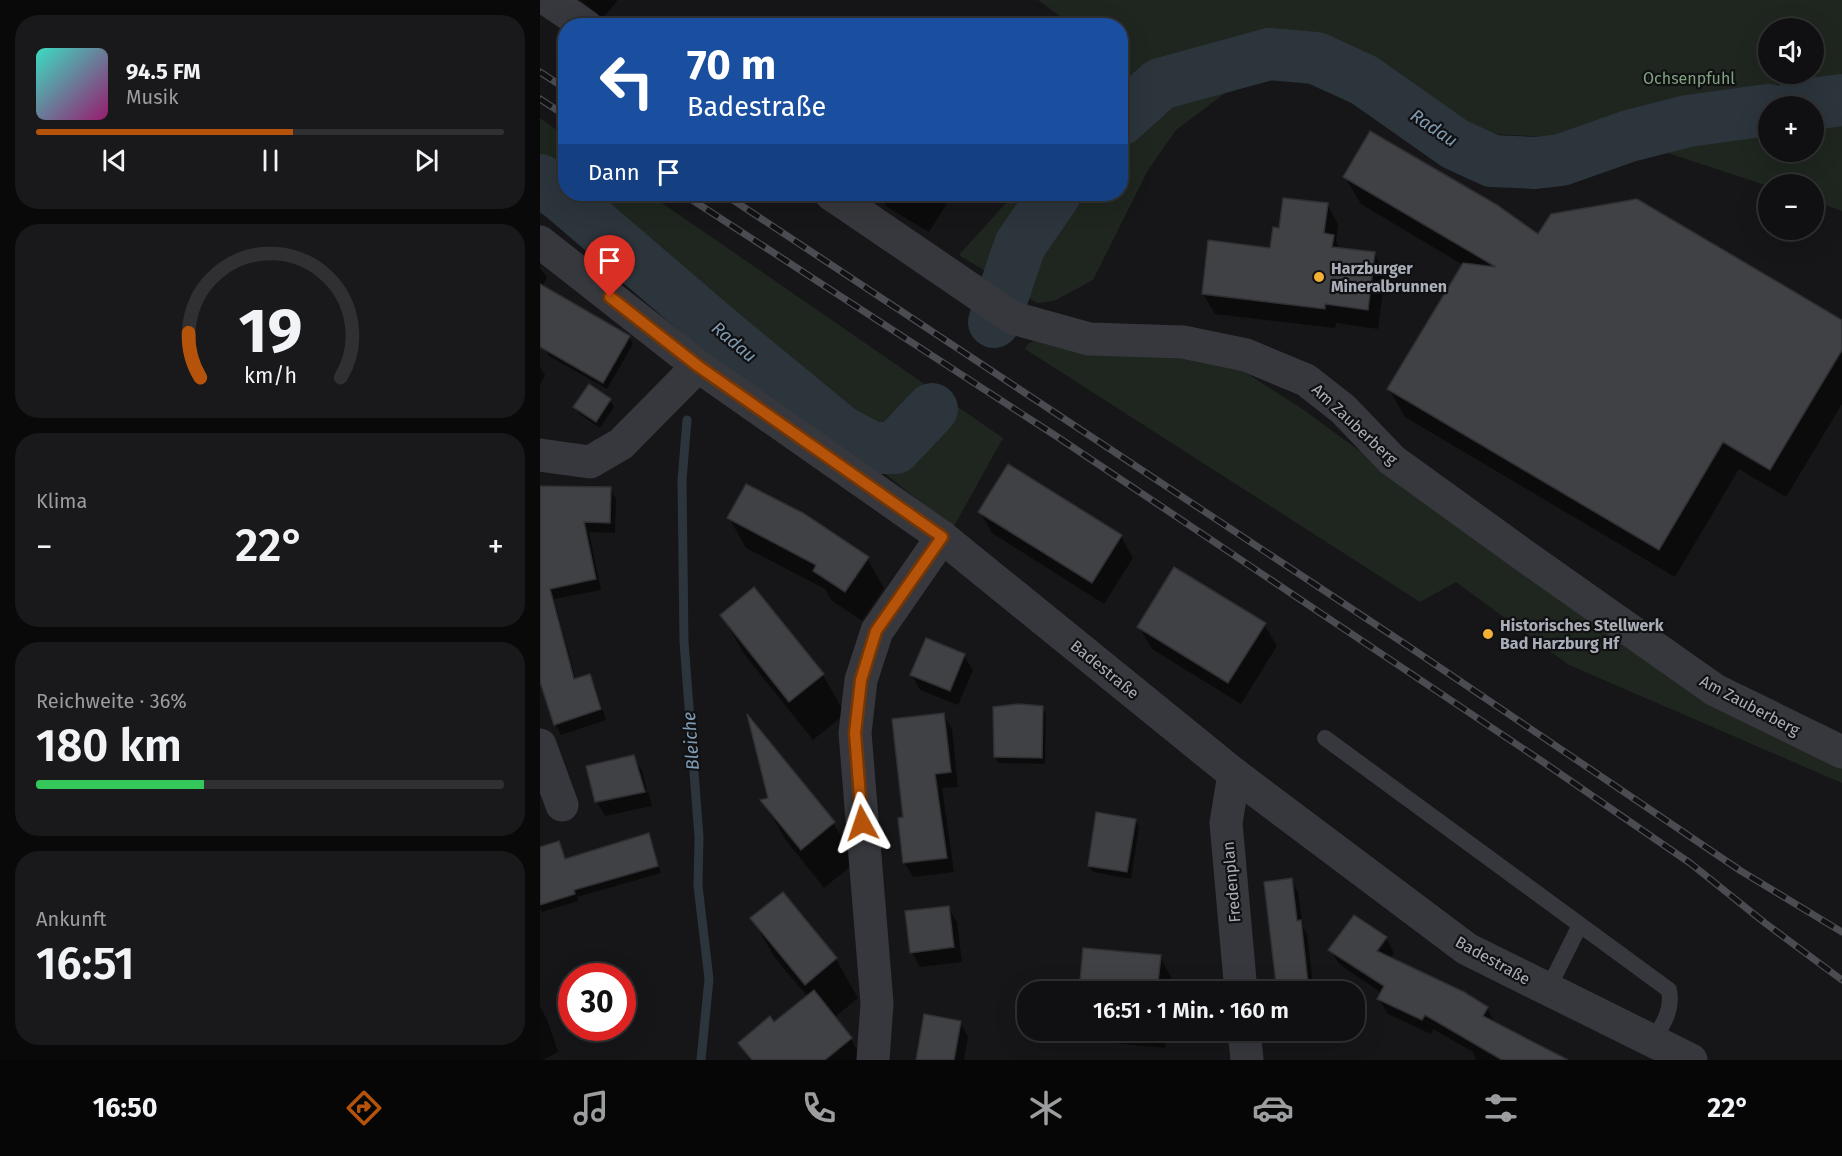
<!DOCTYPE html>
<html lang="de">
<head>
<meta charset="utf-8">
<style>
	:root { --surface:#101012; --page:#19191b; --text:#f1f3f6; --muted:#9c9d9f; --line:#303032; --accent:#b45309 }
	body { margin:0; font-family:"Fira Sans",sans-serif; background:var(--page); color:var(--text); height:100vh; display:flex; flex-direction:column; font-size:22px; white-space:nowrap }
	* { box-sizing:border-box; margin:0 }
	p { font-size:20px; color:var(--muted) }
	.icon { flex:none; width:33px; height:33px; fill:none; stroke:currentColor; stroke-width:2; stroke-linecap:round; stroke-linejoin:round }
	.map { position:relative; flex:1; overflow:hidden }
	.sheet { display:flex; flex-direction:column; gap:15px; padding:15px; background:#09090a; width:540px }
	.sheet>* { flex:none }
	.top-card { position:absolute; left:18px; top:18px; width:570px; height:183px; border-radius:24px; box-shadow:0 6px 24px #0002,0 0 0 2px var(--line); background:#1a4fa0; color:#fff; overflow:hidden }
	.tools { position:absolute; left:1218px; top:18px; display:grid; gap:12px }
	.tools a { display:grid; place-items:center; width:66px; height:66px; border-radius:50%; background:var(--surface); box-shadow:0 6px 24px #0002,0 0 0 2px var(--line); font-size:30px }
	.speed { position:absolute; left:18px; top:963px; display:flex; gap:12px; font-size:30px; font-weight:700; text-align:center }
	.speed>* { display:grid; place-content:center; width:78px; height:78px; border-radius:50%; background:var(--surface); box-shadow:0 6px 24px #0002,0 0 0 2px var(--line); line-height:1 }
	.speed .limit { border:9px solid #d22; background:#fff; color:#111 }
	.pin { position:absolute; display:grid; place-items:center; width:51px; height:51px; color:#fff; margin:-62px -26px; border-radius:50% 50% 50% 0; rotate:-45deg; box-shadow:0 0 6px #0007 }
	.pin .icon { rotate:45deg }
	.me { position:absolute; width:66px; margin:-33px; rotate:355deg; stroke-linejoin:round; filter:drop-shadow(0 0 4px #0008) }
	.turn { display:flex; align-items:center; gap:21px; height:126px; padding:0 30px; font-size:27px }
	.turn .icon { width:78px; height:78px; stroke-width:2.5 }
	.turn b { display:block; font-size:42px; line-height:51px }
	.then { display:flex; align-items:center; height:57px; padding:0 30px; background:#0003; gap:12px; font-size:22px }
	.big { font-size:45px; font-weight:600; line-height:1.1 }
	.sheet .card { flex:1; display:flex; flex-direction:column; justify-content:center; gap:9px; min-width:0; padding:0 21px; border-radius:24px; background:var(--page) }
	.sheet .dial { align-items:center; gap:0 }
	.dial svg { height:156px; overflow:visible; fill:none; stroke:var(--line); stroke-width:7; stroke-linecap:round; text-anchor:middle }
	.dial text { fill:var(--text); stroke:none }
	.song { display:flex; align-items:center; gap:18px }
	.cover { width:72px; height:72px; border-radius:9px; background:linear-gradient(135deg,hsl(170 70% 55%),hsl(320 70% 35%)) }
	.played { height:6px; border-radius:3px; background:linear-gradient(90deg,var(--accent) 55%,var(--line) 55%) }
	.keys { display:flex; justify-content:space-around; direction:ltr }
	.heat { display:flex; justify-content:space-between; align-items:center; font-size:33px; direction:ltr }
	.charge { height:9px; border-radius:4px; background:linear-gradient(90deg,#34c759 36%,var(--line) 0) }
	.trip { position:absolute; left:477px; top:981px; width:348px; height:60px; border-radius:24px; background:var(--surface); box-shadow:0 6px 24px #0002,0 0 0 2px var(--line); font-weight:600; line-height:60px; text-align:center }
	.tabs { display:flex; height:96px; justify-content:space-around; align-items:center; background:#060607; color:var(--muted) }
	.tabs .icon { width:42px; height:42px }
	.tabs .selected { color:var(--accent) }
	.tabs b { font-size:27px; color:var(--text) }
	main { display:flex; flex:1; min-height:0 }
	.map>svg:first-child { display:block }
	.green { fill:#1e261f; fill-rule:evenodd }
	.shadow { fill:#0007 }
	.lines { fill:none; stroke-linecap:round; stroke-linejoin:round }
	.stream { stroke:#2c353c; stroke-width:9 }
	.river { stroke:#2c353c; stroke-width:52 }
	.building { fill:#404145; stroke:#303034; stroke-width:1.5 }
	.lane { stroke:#37383d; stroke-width:16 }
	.street { stroke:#37383d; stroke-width:33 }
	.rail-casing { stroke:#4a4c52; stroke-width:7 }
	.rail { stroke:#111113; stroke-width:4.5; stroke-dasharray:14; stroke-linecap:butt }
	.route-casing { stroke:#753606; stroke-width:15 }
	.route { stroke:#b45309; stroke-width:10 }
	.poi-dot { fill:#f2b134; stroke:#111113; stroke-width:2 }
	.labels { text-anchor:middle; stroke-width:4.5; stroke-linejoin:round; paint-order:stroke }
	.park-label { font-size:16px; fill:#7fa381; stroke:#111113 }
	.poi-label { font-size:16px; font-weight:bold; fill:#a8adb8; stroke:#111113; text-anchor:start }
	.street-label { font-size:16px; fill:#a8adb8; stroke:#111113 }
	.water-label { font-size:18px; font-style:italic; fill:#7f9bb3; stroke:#111113 }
</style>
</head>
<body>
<main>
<section class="sheet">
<div class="card">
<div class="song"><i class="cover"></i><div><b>94.5 FM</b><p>Musik</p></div></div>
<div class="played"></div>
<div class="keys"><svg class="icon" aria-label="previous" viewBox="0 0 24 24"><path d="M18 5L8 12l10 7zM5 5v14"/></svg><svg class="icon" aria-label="pause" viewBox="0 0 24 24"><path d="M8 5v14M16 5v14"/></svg><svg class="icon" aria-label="next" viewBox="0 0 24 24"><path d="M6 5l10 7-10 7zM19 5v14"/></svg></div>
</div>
<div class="card dial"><svg viewBox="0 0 100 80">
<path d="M14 69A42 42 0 1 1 86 69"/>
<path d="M14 69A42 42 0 0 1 8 46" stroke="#b45309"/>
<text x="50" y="56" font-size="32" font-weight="700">19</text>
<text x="50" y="72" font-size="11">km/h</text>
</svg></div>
<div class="card"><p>Klima</p>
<div class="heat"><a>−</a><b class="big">22°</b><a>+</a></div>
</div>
<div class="card"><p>Reichweite · 36%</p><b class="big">180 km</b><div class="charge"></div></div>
<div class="card"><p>Ankunft</p><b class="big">16:51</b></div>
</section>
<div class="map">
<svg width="1302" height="1060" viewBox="0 0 1302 1060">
	<rect width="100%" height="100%" fill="#161618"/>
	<g class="green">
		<path d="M 498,0 L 1302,0 L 1302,211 L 1274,201 L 1274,184 L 1228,184 L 1228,186 L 1091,141 L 872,130 L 751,76 L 714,78 L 684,94 L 636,130 L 608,170 L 553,280 L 514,301 L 497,303 L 419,255 L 474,194 L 580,194 L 581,75 L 587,67 L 581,62 L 580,26 L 532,25 ZM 1228,28 L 1274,28 L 1274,74 L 1228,74 ZM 1228,106 L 1274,106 L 1274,152 L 1228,152 Z"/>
		<path d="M 0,118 L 25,136 L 26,194 L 109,194 L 463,438 L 413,528 L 0,198 Z"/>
		<path d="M 494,341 L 547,355 L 642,356 L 692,364 L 761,408 L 1014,593 L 1302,755 L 1302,783 L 1029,665 L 916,582 L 880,602 L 485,349 L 488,344 Z"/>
	</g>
	<g class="shadow">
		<path d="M 40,0 L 78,0 L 63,18 Z"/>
		<path d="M 370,15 L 385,26 L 362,26 Z"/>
		<path d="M 304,21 L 310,26 L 301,26 Z"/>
		<path d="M 805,177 L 999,236 L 1302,322 L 1302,404 L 1246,497 L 1199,469 L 1135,577 L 865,417 L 849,389 L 923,265 L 821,204 Z"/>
		<path d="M 339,194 L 413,194 L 389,232 L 347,207 Z"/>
		<path d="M 787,204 L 798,224 L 796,241 L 800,249 L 834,253 L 845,273 L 838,329 L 796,323 L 795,328 L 675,314 L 663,294 L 731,249 L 741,230 Z"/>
		<path d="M 0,268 L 7,277 L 2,287 L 89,337 L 93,344 L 67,389 L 9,356 L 5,349 L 0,318 Z"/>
		<path d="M 0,367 L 5,375 L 0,385 Z"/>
		<path d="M 70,400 L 74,407 L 60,428 L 39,414 L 35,407 Z"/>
		<path d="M 0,487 L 70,488 L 76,499 L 75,533 L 49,532 L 61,590 L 14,599 L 36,680 L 49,676 L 55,686 L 66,720 L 21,735 L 15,724 L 0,676 Z"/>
		<path d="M 440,512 L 581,536 L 593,558 L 564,604 L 452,533 Z"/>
		<path d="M 189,518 L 327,558 L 344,588 L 322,621 L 291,600 L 285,589 L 206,548 Z"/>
		<path d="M 182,615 L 283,675 L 305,714 L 273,740 L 204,654 Z"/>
		<path d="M 724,624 L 737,646 L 701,704 L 612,649 L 599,627 Z"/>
		<path d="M 424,656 L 433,670 L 418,705 L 380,690 L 372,675 Z"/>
		<path d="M 502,707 L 506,714 L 505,764 L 459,763 L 455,756 Z"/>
		<path d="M 403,714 L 412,729 L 418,787 L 402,788 L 414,872 L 373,877 L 364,862 L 365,818 Z"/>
		<path d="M 93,757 L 102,771 L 107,790 L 58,800 L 58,803 L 108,792 L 112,806 L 65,816 L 57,802 Z"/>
		<path d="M 223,801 L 293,823 L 316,862 L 284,888 L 245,839 Z"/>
		<path d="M 595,820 L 599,827 L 591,879 L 553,872 L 549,866 Z"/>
		<path d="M 108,835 L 121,873 L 37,897 L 38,901 L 2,912 L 0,908 L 0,848 L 19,843 L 26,860 Z"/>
		<path d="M 751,880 L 758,892 L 763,927 L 767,934 L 774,992 L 738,992 Z"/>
		<path d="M 243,894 L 296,959 L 318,998 L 294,1018 L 311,1039 L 323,1060 L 210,1060 L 200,1044 L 234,1024 L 268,997 L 235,958 L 212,919 Z"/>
		<path d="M 408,907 L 417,922 L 422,962 L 380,967 L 372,952 Z"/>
		<path d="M 846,938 L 854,953 L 850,958 L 947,1008 L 955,1024 L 1011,1060 L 936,1060 L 933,1052 L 893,1029 L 891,1034 L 848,1014 L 839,999 L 842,993 L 799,964 L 790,950 Z"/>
		<path d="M 620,957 L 632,979 L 631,992 L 541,992 Z"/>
		<path d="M 0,1007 L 7,1019 L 18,1052 L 3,1060 L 0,1060 Z"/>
		<path d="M 420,1022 L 428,1037 L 424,1060 L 377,1060 Z"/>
		<path d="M 544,1030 L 627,1030 L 625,1048 L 550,1041 Z"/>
	</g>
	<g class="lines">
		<path class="stream" d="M 147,420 L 142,480 L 144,642 L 159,837 L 158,886 L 169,979 L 161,1060"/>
		<g class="river">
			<path d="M 1255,106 L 1302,100"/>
			<path d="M 580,120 L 620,84 L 729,54 L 776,58 L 824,80 L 915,144 L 952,161 L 995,163 L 1021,160 L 1089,136 L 1148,121 L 1228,110"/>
			<path d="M 0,180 L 23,197 L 184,335 L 302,432 L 333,448 L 355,448 L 392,409"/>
			<path d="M 454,322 L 480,245 L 515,194"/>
		</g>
	</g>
	<g class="building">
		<path d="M 830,131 L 957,205 L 998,234 L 1011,214 L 1097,199 L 1302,320 L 1302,350 L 1230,470 L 1183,442 L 1119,550 L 847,389 L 923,263 L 956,267 L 803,177 Z"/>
		<path d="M 743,198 L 788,203 L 784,233 L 794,235 L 792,247 L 835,252 L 828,310 L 785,304 L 785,309 L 662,294 L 668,240 L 730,248 L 733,227 L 739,228 Z"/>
		<path d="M 0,284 L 90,336 L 63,383 L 0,347 Z"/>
		<path d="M 49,384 L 71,399 L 56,422 L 33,407 Z"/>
		<path d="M 468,464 L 582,535 L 552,583 L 438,512 Z"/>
		<path d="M 206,484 L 263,513 L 329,557 L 305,592 L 273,571 L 276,565 L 187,518 Z"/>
		<path d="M 0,486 L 71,487 L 70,523 L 44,522 L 56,579 L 10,589 L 34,679 L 50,674 L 61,709 L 14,725 L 0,682 Z"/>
		<path d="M 634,567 L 726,623 L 688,683 L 597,627 Z"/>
		<path d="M 214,587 L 284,674 L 249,702 L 180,615 Z"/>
		<path d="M 386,638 L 425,654 L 410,691 L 370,675 Z"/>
		<path d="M 479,704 L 503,706 L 502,758 L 454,757 L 453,707 Z"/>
		<path d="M 404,713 L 411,772 L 395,774 L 407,858 L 363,863 L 358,818 L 363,817 L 352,719 Z"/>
		<path d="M 207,714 L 295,822 L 261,850 L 220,800 L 228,798 Z"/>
		<path d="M 94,755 L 105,792 L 55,802 L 46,766 Z"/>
		<path d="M 556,812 L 596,819 L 587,872 L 548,866 Z"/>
		<path d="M 109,833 L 118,866 L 34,890 L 35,894 L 0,905 L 0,847 L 19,841 L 25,859 Z"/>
		<path d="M 752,878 L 757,921 L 761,920 L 769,992 L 737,992 L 724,882 Z"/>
		<path d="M 243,892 L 297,958 L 265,985 L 210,918 Z"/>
		<path d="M 409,906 L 414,947 L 370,953 L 365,911 Z"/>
		<path d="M 814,915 L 847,937 L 837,951 L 924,992 L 948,1007 L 943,1016 L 1028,1060 L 962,1060 L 885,1015 L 882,1020 L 837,999 L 844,986 L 788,950 Z"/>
		<path d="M 543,948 L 621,955 L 617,992 L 539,992 Z"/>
		<path d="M 274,990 L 312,1038 L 285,1060 L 212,1060 L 198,1043 L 230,1016 L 234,1022 Z"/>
		<path d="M 384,1014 L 421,1021 L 414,1060 L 376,1060 Z"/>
	</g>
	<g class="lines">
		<g class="lane">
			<path d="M 785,738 L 1129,990 C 1133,1010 1123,1024 1113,1041"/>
			<path d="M 1008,989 L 1040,925"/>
		</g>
		<g class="street">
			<path d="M 8,0 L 46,26"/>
			<path d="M 291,194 L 473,318 L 549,339 L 643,342 L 706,355 L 766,380 L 803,409 L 852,460 L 982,554 L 1175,690 L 1302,752"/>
			<path d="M 0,242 L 158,366 L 402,537 L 694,774 L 927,949 L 1151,1060"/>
			<path d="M 0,455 L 50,462 L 81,444 L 158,366"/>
			<path d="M 0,745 L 22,805"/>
			<path d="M 694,774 L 686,823 L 701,992"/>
			<path d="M 704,1030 L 707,1060"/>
			<path d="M 333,1060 L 337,1003 L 315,733 L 321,680 L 337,631 L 402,537"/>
		</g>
		<g class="rail-casing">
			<g id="rail">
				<path d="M 0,72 L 26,89"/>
				<path d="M 0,99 L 26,116"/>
				<path d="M 143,194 L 516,436 L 1006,764 L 1150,863 L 1225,923 L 1302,980"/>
				<path d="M 184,194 L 865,644 L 1201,871 L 1302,932"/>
			</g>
		</g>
		<use href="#rail" class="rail"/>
	</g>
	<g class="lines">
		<g class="route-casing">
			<path id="route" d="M 70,297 L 158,366 L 402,537 L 336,631 L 321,680 L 315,733 L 322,823"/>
		</g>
		<use href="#route" class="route"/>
	</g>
	<g class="poi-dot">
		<circle cx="779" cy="277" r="6"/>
		<circle cx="948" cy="634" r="6"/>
	</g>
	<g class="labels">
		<g class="park-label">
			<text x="1149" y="84">Ochsenpfuhl</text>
		</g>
		<g class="poi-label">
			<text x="791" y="274">Harzburger<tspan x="791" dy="18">Mineralbrunnen</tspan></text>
			<text x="960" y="631">Historisches Stellwerk<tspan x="960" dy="18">Bad Harzburg Hf</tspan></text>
		</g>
		<g class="street-label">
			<text transform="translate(815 424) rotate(43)" y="6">Am Zauberberg</text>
			<text transform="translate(565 669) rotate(39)" y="6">Badestraße</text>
			<text transform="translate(1210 705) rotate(28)" y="6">Am Zauberberg</text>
			<text transform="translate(691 882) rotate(-95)" y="6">Fredenplan</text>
			<text transform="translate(953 960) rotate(29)" y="6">Badestraße</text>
		</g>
		<g class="water-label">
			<text transform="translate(894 128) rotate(34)" y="6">Radau</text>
			<text transform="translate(194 342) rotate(40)" y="6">Radau</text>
			<text transform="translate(151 741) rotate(-94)" y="6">Bleiche</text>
		</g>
	</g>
</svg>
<div class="tools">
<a><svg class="icon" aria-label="sound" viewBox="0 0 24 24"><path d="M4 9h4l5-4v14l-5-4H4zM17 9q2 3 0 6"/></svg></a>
<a>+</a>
<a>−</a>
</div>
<div class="speed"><div class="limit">30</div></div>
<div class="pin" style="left:70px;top:297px;background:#d93025"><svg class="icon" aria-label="arrive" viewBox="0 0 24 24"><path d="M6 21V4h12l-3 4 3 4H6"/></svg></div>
<svg class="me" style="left:322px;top:823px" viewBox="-20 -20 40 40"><path d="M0-17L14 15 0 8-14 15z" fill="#b45309" stroke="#fff" stroke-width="4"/></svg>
<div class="trip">16:51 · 1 Min. · 160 m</div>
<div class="top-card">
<div class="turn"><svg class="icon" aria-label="left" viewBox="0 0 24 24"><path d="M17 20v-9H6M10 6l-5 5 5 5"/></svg><div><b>70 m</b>Badestraße</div></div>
<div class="then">Dann<svg class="icon" aria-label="arrive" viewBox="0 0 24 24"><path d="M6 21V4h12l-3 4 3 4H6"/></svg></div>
</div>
</div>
</main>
<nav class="tabs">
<b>16:50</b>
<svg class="icon selected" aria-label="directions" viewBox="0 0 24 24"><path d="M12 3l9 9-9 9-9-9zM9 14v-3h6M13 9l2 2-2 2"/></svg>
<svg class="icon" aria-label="music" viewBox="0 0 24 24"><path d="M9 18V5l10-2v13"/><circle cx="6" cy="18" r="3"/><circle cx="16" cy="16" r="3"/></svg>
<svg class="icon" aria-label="phone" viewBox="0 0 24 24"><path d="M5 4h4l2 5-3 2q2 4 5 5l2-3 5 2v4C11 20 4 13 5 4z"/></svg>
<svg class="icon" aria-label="climate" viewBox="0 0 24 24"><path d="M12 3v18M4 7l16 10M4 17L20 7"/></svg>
<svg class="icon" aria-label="car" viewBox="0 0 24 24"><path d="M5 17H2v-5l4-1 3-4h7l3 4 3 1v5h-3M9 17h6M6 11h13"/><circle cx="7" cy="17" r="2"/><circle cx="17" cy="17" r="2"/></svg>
<svg class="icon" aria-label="filters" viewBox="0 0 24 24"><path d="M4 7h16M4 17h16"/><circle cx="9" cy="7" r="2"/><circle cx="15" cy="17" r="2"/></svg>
<b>22°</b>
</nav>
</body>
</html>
